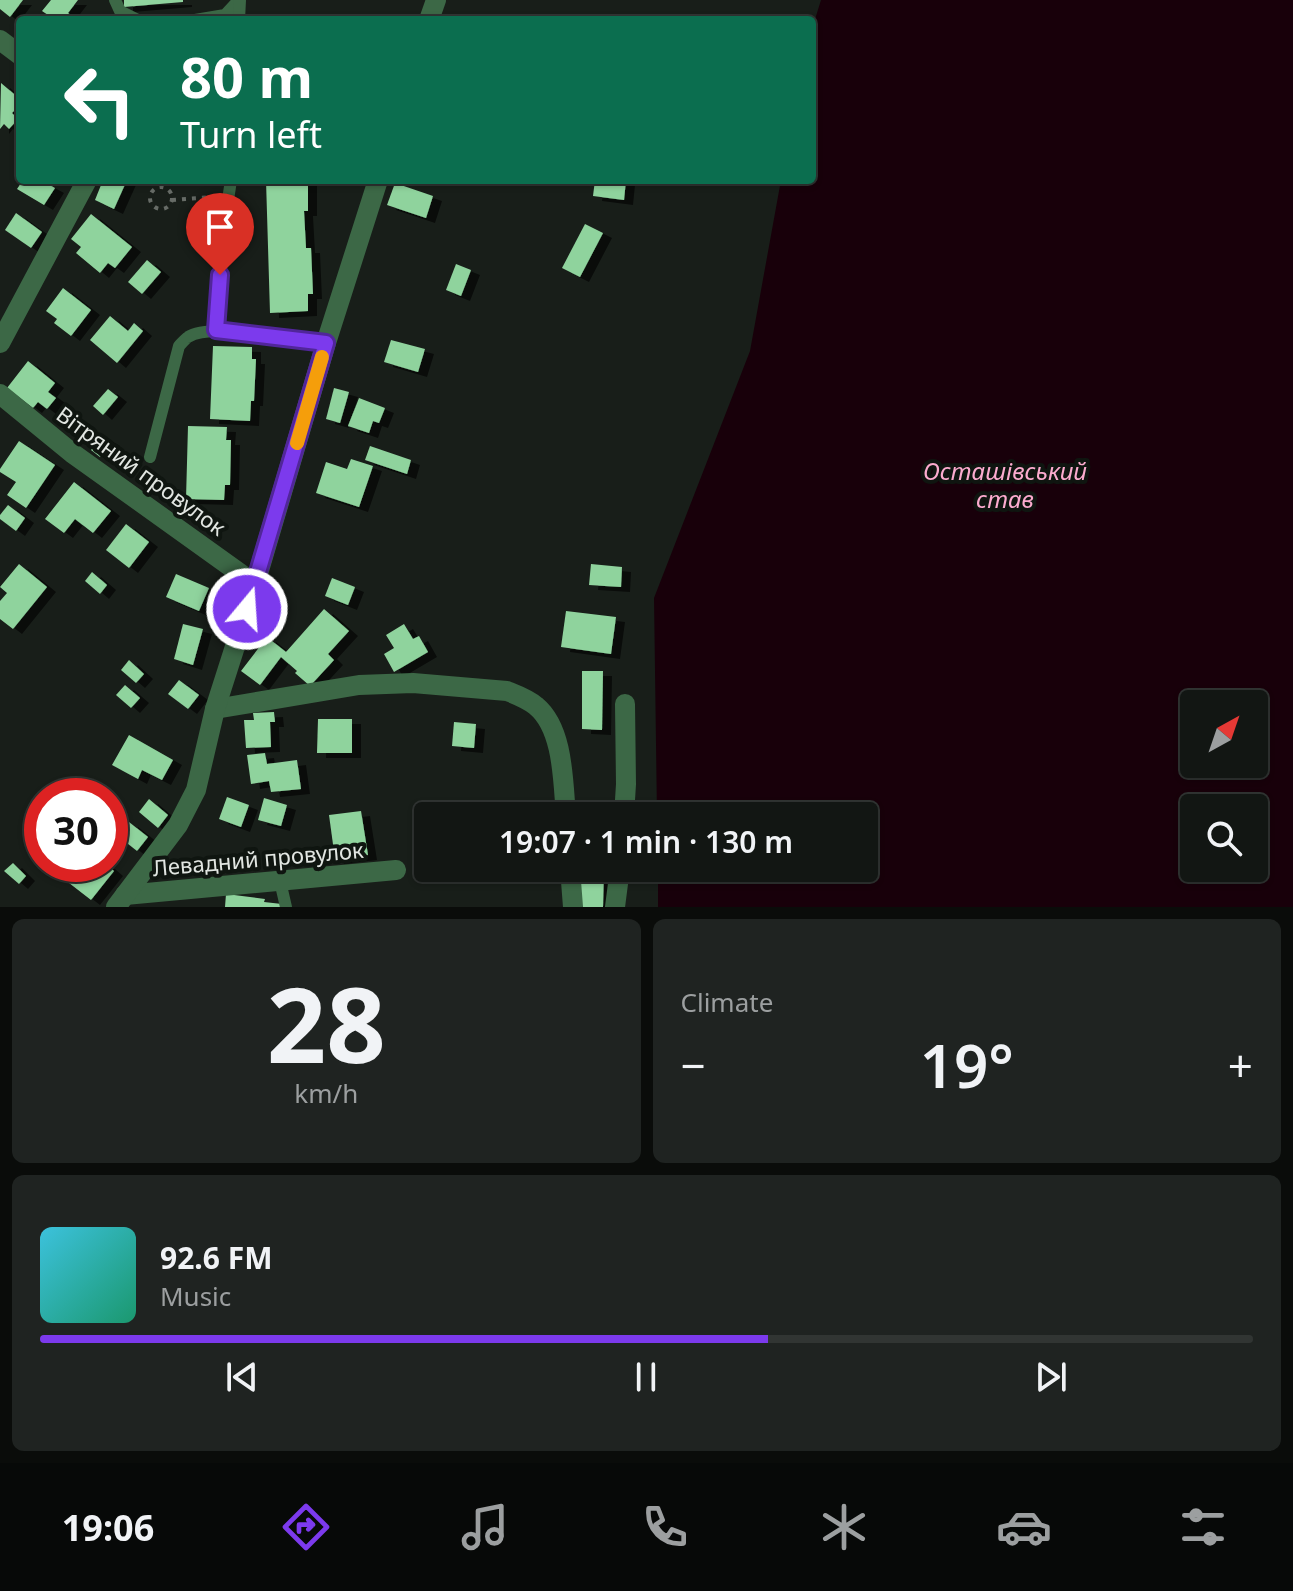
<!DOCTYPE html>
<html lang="en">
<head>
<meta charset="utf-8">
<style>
	:root { --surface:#121613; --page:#1f2321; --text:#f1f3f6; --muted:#9c9fa0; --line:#313533; --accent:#7c3aed }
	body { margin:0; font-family:"Noto Sans",sans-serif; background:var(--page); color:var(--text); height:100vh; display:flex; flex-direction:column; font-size:30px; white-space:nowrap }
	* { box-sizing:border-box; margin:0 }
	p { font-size:26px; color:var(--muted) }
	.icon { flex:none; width:44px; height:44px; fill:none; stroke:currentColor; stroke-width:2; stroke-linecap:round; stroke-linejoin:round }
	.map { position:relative; height:907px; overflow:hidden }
	.drawer { display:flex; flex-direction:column; gap:12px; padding:12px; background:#0a0c0a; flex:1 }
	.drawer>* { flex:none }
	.guide { position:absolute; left:16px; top:16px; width:800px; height:168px; border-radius:8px; box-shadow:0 2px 6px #0004,0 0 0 2px var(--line); background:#0b6e4f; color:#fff; overflow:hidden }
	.needle { width:52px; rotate:40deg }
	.fabs { position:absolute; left:1180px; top:690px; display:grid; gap:16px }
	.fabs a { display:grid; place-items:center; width:88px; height:88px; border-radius:8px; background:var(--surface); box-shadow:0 2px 6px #0004,0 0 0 2px var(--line); font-size:40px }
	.speed { position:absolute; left:24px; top:778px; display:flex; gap:16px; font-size:40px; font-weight:700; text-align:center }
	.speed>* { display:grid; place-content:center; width:104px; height:104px; border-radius:50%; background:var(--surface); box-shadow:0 2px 6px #0004,0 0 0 2px var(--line); line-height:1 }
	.speed .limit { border:12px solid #d22; background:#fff; color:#111 }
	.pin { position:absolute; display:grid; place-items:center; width:68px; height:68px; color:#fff; margin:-82px -34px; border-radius:50% 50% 50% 0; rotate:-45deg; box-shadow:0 0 8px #0007 }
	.pin .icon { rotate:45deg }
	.me { position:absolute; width:88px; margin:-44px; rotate:18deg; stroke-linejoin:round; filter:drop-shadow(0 0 6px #0008) }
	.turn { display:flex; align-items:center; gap:28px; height:168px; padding:0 32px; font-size:36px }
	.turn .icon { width:104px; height:104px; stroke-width:2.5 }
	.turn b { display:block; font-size:56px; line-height:68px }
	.big { font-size:60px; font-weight:600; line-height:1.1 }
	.drawer .tile { flex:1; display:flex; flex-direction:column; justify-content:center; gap:12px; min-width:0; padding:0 28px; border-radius:12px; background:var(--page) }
	.drawer .dial { align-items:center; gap:0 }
	.dial b { font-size:104px; line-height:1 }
	.song { display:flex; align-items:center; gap:24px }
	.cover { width:96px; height:96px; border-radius:12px; background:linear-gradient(135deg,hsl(190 70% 55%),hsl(160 70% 35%)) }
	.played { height:8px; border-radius:4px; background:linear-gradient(90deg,var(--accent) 60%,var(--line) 60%) }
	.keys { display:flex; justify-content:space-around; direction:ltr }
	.heat { display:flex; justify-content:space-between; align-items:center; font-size:44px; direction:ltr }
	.drawer .tiles { flex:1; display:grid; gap:12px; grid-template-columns:1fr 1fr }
	.tile:last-child { grid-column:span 2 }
	.trip { position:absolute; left:414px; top:802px; width:464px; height:80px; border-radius:8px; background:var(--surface); box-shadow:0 2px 6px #0004,0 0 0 2px var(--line); font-weight:600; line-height:80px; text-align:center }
	.menu { display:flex; height:128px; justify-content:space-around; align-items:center; background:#070908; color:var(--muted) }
	.menu .icon { width:56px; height:56px }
	.menu .on { color:var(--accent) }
	.menu b { font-size:36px; color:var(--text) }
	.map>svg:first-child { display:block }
	.water { fill:#18000a; fill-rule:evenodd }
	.building { fill:#8fd39d; filter:url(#shadow) }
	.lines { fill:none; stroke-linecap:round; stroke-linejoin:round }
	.path { stroke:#676c67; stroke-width:4; stroke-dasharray:4 6; stroke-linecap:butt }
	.lane { stroke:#3c6846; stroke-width:12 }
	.street { stroke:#3c6846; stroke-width:20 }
	.route-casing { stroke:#51269a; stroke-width:20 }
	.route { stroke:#7c3aed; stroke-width:14 }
	.slow { stroke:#f59e0b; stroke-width:14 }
	.labels { text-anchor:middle; stroke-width:8; stroke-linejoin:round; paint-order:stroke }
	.street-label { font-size:22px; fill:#e2e6e2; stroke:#0f1510 }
	.water-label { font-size:24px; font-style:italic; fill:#fcabcf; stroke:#0f1510 }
</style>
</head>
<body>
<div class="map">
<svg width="1293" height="907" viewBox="0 0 1293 907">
	<defs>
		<filter id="shadow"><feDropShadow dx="9" dy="5" stdDeviation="0" flood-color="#0009"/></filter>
	</defs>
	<rect width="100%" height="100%" fill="#181e19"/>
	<path class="water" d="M 821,0 L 1293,0 L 1293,907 L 658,907 L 658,868 L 864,868 L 864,816 L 657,816 L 654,598 L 750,351 L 781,180 L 812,180 L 812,29 ZM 1194,704 L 1254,704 L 1254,764 L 1194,764 ZM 1194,808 L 1254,808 L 1254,868 L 1194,868 Z"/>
	<g class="building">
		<path d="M 0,0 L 23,0 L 10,17 L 0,9 Z"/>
		<path d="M 51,0 L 78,0 L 68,13 L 77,20 L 49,20 L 51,17 L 42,11 Z"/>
		<path d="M 124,0 L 183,0 L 183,2 L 124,7 Z"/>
		<path d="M 1,83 L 20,99 L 20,105 L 12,113 L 18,119 L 9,129 L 4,124 L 0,129 Z"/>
		<path d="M 23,180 L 45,180 L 44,182 L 55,188 L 44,205 L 17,189 Z"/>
		<path d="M 103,180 L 127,180 L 114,209 L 95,200 Z"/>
		<path d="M 266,180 L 308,180 L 308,211 L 304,211 L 306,248 L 311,248 L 313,294 L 308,294 L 308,311 L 270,313 Z"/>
		<path d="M 595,180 L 626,180 L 624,200 L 593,196 Z"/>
		<path d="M 395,183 L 433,196 L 426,218 L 387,205 Z"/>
		<path d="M 16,213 L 42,232 L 31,248 L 5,230 Z"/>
		<path d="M 91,214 L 132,247 L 115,268 L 108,263 L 100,273 L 76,253 L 81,247 L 71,239 Z"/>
		<path d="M 585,224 L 603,233 L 580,277 L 562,268 Z"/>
		<path d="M 147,260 L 161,272 L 142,294 L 128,282 Z"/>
		<path d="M 456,264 L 471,270 L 461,296 L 446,290 Z"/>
		<path d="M 63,288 L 91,310 L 71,336 L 54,323 L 57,319 L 46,311 Z"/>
		<path d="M 110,316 L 128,331 L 134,323 L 143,331 L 117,363 L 90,340 Z"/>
		<path d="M 391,340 L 425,349 L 418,372 L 384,362 Z"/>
		<path d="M 213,346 L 252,347 L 252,359 L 256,359 L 254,401 L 251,401 L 250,421 L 210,419 Z"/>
		<path d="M 28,361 L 55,383 L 48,392 L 56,398 L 47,409 L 38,402 L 33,408 L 7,388 Z"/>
		<path d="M 334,388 L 349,392 L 340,423 L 326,419 Z"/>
		<path d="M 108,389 L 118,397 L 103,415 L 93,406 Z"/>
		<path d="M 359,398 L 385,408 L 379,423 L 373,421 L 369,433 L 348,426 Z"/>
		<path d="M 188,426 L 227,427 L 226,440 L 231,440 L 230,485 L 225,485 L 224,500 L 186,499 Z"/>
		<path d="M 101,435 L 111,441 L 100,457 L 91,450 Z"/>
		<path d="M 19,441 L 55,465 L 26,508 L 7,495 L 16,482 L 0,472 L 0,469 Z"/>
		<path d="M 370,446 L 411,460 L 407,474 L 365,460 Z"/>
		<path d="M 351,459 L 373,466 L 359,507 L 316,493 L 326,462 L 347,469 Z"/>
		<path d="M 74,482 L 111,511 L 93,533 L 75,519 L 64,533 L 45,519 Z"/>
		<path d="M 8,505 L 25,518 L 16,531 L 0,519 L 0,515 Z"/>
		<path d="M 126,524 L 149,542 L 129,568 L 106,550 Z"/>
		<path d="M 19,564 L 47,587 L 13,629 L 0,619 L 0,601 L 7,593 L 0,587 Z"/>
		<path d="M 591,564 L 622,567 L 621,587 L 589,585 Z"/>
		<path d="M 92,572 L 107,585 L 100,594 L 85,581 Z"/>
		<path d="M 176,574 L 209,588 L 199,611 L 166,597 Z"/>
		<path d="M 332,578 L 355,587 L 348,605 L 325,596 Z"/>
		<path d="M 324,609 L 349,631 L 328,654 L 334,660 L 310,686 L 295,673 L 297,671 L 281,657 L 260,685 L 241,671 L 267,637 L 286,652 Z"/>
		<path d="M 566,611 L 616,617 L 611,654 L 561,647 Z"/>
		<path d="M 183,624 L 203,629 L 193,665 L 174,659 Z"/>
		<path d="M 404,624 L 413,639 L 419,636 L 428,652 L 394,672 L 384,654 L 394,648 L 386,635 Z"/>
		<path d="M 129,660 L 144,674 L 136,683 L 121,670 Z"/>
		<path d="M 582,671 L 603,671 L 602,730 L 582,729 Z"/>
		<path d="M 179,680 L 199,695 L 188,709 L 168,694 Z"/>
		<path d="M 125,685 L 140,698 L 131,708 L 116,695 Z"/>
		<path d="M 274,712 L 275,722 L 270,722 L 271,747 L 246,748 L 244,720 L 254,720 L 253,713 Z"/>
		<path d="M 318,719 L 352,719 L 352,753 L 317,753 Z"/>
		<path d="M 454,722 L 476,724 L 474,748 L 452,746 Z"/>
		<path d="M 129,735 L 173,760 L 162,780 L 142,770 L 138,779 L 112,765 Z"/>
		<path d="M 265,753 L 267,764 L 297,760 L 301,789 L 271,792 L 269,781 L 251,784 L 247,755 Z"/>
		<path d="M 227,797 L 249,805 L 241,827 L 219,819 Z"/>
		<path d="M 264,798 L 287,805 L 281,826 L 258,820 Z"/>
		<path d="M 149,799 L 168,815 L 158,828 L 139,812 Z"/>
		<path d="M 361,811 L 368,855 L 335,859 L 329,815 Z"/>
		<path d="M 129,822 L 148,837 L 137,851 L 118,836 Z"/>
		<path d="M 13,863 L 26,876 L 19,884 L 4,871 Z"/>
		<path d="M 55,864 L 87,864 L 91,867 L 94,864 L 106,864 L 114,871 L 91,900 L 51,869 Z"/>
		<path d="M 581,868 L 604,868 L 603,907 L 580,907 Z"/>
		<path d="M 226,894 L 265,899 L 264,902 L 282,904 L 281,907 L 225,907 Z"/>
	</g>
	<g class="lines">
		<g class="path">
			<circle cx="161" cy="198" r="11"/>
			<path d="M 172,200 L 213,197"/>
			<path d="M 415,868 L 428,865"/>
		</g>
		<g class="lane">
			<path d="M 115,0 L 120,11 L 138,20"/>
			<path d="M 195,20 L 225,15 L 239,0"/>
			<path d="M 239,20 L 240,0"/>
			<path d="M 216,330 L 225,220 L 231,180"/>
			<path d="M 150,457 L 179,346 C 180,345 187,337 188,337 C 210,322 298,339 326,343"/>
			<path d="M 280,881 L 286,907"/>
		</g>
		<g class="street">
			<path d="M 429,20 L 436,0"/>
			<path d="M 0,40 L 20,55"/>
			<path d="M 0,343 L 87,180"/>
			<path d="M 0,394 L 72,453 L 255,584"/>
			<path d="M 215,709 L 359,685 L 413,683 L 507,691 C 517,695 528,699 536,706 C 564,729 563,783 566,816"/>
			<path d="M 624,816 L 626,784 L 625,704"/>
			<path d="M 570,868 L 573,907"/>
			<path d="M 125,895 L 396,870"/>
			<path d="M 116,907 L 178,825 L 196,790 L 215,709 L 255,584 L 326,343 L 378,180"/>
			<path d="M 615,907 L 620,868"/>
		</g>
	</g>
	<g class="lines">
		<g class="route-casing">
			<path id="route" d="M 220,275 L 216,330 L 326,343 L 247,609"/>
		</g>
		<use href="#route" class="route"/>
		<path class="slow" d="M 297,443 L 322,357"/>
	</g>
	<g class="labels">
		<g class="street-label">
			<text transform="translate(141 471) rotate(36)" y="8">Вітряний провулок</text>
			<text transform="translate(258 859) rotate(-5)" y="8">Левадний провулок</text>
		</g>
		<g class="water-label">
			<text x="1005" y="480">Осташівський<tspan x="1005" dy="28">став</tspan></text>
		</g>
	</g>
</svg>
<div class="fabs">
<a><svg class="needle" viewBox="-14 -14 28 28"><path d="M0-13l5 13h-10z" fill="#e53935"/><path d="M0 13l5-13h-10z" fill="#9c9fa0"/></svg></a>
<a><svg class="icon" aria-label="search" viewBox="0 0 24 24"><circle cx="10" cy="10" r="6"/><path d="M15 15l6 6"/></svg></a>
</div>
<div class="speed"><div class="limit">30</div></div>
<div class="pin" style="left:220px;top:275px;background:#d93025"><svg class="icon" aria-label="arrive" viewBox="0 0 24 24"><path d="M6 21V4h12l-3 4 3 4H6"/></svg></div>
<svg class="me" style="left:247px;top:609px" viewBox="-20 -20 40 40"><circle r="17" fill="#7c3aed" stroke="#fff" stroke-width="3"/><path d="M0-11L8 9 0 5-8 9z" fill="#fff"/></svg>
<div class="trip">19:07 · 1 min · 130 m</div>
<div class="guide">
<div class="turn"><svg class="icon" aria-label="left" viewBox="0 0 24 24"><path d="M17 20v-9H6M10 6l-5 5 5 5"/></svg><div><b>80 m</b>Turn left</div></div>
</div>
</div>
<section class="drawer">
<div class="tiles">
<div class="tile dial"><b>28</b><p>km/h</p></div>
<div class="tile"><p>Climate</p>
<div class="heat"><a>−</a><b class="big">19°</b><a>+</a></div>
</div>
<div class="tile">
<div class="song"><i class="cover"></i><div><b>92.6 FM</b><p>Music</p></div></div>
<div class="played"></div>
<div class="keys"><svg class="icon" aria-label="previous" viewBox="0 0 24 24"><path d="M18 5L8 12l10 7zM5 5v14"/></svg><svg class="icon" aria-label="pause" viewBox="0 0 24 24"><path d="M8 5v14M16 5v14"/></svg><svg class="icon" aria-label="next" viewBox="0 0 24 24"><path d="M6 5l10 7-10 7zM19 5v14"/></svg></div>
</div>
</div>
</section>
<nav class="menu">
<b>19:06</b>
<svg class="icon on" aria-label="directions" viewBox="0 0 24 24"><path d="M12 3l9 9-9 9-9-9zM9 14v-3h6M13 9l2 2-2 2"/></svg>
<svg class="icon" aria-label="music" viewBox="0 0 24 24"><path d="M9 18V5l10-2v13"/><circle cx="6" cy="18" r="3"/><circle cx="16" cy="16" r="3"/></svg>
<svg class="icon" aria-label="phone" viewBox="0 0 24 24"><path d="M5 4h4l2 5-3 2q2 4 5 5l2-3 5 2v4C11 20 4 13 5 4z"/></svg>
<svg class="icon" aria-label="climate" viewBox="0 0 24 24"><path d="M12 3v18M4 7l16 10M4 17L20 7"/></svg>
<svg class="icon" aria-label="car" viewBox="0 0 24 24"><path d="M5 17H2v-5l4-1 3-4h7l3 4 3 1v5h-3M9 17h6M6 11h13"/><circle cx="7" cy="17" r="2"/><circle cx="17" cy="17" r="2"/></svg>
<svg class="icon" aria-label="filters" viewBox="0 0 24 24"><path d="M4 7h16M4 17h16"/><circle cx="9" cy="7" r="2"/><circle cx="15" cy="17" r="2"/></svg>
</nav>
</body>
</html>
